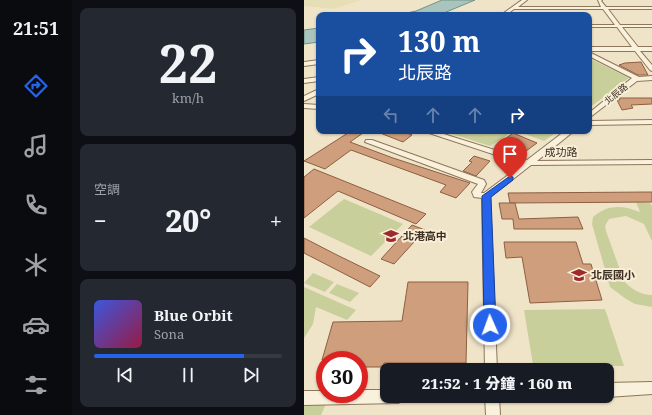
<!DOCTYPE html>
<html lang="zh-TW">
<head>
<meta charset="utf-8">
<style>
	:root { --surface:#171b24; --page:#242831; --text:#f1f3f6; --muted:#9ea1a6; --line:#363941; --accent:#2563eb }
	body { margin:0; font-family:"Noto Serif","Noto Sans TC",serif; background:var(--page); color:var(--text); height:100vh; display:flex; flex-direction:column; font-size:15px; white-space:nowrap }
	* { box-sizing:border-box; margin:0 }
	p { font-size:13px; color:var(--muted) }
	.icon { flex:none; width:22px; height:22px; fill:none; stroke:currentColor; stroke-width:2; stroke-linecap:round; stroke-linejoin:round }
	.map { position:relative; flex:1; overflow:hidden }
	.details { display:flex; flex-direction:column; gap:8px; padding:8px; background:#0d0f14; width:232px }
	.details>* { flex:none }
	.hud { position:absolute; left:12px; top:12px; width:276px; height:122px; border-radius:8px; box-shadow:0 1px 3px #0004; background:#1a4fa0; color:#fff; overflow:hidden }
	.speed { position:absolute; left:12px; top:351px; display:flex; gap:8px; font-size:20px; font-weight:700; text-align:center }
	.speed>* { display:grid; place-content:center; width:52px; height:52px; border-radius:50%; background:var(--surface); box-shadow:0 1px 3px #0004; line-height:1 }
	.speed .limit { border:6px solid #d22; background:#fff; color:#111 }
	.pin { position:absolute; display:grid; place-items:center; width:34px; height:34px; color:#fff; margin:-41px -17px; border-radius:50% 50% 50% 0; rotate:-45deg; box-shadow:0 0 4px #0007 }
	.pin .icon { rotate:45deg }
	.me { position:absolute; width:44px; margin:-22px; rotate:358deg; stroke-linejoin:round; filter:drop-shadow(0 0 3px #0008) }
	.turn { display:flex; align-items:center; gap:14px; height:84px; padding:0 16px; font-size:18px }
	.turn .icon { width:52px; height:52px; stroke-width:2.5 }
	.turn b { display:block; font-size:28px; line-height:34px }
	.lanes { display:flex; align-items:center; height:38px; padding:0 16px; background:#0003; justify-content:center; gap:20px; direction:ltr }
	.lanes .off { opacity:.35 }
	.big { font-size:30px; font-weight:800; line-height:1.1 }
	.details .widget { flex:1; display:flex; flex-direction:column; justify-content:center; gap:6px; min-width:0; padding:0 14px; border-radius:8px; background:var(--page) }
	.details .dial { align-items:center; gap:0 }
	.dial b { font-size:52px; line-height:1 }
	.song { display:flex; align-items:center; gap:12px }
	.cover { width:48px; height:48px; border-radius:6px; background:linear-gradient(135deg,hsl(230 70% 55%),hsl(340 70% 35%)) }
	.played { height:4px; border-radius:2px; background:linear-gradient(90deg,var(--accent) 80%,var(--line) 80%) }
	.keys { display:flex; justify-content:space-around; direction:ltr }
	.heat { display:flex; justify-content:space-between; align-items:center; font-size:22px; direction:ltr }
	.trip { position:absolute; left:76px; top:363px; width:234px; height:40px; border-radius:8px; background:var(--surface); box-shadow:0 1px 3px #0004; font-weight:800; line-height:40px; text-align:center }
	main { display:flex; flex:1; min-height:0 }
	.dock { display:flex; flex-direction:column; width:72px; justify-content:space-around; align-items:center; background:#090b0e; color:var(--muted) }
	.dock .icon { width:28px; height:28px }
	.dock .current { color:var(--accent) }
	.dock b { font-size:18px; color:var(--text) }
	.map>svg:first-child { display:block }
	.farmland { fill:#e6deb5 }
	.green { fill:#c9cf9b }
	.water { fill:#a9c4bc; stroke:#6f938a }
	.building { fill:#cf9f7d; stroke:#8d5f41 }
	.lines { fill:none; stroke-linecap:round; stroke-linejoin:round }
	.minor-casing { stroke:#8d765c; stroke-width:2 }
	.minor { fill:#faf1dc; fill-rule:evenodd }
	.route { fill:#2563eb; stroke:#184099 }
	.labels { text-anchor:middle; stroke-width:4; stroke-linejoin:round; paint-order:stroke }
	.far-street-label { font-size:9px; fill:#3d2e20; stroke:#f7eed8 }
	.street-label { font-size:11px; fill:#3d2e20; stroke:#f7eed8 }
	.poi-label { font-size:11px; font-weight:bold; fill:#3d2e20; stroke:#f7eed8; text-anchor:start }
</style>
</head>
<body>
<main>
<nav class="dock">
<b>21:51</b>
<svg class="icon current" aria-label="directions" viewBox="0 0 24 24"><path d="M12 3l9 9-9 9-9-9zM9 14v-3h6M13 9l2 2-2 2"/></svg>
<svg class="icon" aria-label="music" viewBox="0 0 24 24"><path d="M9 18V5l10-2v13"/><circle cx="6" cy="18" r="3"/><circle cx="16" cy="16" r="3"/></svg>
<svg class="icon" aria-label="phone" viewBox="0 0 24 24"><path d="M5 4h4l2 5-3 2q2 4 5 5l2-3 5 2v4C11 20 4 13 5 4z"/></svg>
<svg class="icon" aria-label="climate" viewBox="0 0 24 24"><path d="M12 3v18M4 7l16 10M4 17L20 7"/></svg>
<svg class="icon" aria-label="car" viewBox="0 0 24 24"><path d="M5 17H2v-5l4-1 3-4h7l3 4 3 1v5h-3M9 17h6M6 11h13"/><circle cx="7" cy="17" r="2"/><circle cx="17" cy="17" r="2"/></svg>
<svg class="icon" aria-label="filters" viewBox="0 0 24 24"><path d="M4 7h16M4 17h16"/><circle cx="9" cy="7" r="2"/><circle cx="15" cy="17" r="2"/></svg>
</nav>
<section class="details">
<div class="widget dial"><b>22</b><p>km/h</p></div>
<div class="widget"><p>空調</p>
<div class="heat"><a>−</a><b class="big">20°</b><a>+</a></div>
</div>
<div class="widget">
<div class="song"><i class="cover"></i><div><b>Blue Orbit</b><p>Sona</p></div></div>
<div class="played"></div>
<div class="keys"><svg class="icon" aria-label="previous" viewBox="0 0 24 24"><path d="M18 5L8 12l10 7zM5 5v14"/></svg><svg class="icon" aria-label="pause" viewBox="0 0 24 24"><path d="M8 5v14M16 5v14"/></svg><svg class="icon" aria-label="next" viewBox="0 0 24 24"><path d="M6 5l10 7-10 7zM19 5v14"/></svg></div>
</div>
</section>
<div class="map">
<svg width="348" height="415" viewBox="0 0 348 415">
	<rect width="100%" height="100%" fill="#f0e4c8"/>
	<path class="farmland" d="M 0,0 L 57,0 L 30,9 L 0,6 Z"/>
	<g class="green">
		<path d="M 285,58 L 325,78 L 285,108 Z"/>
		<path d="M 139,131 L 209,131 L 186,146 Z"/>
		<path d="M 213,131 L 254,131 L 240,141 Z"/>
		<path d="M 40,199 L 99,224 L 67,256 L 5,227 Z"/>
		<path d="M 332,202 L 346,203 L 348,206 L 348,241 L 340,224 L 322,216 L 305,219 L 301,226 L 302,231 L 320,281 C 327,289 337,295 348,295 L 348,307 L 331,304 L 322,299 L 306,287 L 288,224 L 289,217 C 304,204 318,205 336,212 Z"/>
		<path d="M 9,273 L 30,282 L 21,292 L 0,283 Z"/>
		<path d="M 33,284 L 55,293 L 46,302 L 25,293 Z"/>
		<path d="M 0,287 L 52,310 L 43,320 L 12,307 L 9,324 L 0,338 Z"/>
		<path d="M 301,309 L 320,366 L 229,365 L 220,310 Z"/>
		<path d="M 25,397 L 17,415 L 0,415 L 0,398 Z"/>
	</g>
	<g class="water">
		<path d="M 138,0 L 171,0 L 135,15 L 94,15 L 112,11 Z"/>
		<path d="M 15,28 L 15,42 L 0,44 L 0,30 Z"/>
	</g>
	<g class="building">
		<path d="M 337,62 L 344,75 L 334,75 L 315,65 L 321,63 Z"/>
		<path d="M 315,98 L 348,98 L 348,104 L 327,105 L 329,108 L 318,110 L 313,100 L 316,100 Z"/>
		<path d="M 47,131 L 62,131 L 46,142 L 89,158 L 166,183 L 152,198 L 136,192 L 142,185 L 47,150 L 21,169 L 0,161 Z"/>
		<path d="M 71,131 L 97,131 L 108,135 L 99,142 Z"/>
		<path d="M 209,133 L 233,143 L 222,151 L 218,150 L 215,151 L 196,143 Z"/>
		<path d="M 170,156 L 186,161 L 172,176 L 159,171 L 168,162 L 165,161 Z"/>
		<path d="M 10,169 L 122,214 L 112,224 L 34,191 L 0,218 L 0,177 Z"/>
		<path d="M 348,192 L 348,202 L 206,203 L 204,193 Z"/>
		<path d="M 195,203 L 211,203 L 215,219 L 274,217 L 279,229 L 210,229 L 209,219 L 198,219 Z"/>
		<path d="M 108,225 L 121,230 L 90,264 L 77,259 Z"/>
		<path d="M 0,238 L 33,255 L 76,276 L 66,287 L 0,253 Z"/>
		<path d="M 200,242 L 272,242 L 279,264 L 287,264 L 298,300 L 226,303 L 218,257 L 202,258 Z"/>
		<path d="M 104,282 L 164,282 L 162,363 L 80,363 L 79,367 L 55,367 L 55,360 L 18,360 L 29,322 L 98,321 Z"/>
	</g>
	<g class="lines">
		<g class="minor-casing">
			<g id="minor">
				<path d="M 218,0 L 223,0 L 214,7 L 297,7 L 294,0 L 298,0 L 297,1 L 302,7 L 348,7 L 348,9 L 304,9 L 316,25 L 348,25 L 348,27 L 318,27 L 334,47 L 348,47 L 348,51 L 336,51 L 348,65 L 348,71 L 346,70 L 331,51 L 285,51 L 285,47 L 328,47 L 313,27 L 285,27 L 285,25 L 311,25 L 299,9 L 210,9 L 202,15 L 197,15 Z"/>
				<path d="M 285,52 L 335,77 L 348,76 L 348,80 L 333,81 L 285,118 L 285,113 L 328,78 L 285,56 Z"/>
				<path d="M 15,60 L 15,64 L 0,66 L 0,62 Z"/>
				<path d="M 15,77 L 15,81 L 0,83 L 0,79 Z"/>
				<path d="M 15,89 L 15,94 L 0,101 L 0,96 Z"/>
				<path d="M 0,104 L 15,105 L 15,109 L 0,108 Z"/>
				<path d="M 348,120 L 348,124 L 285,125 L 285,121 Z"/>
				<path d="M 119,131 L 130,131 L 223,160 L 261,131 L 270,131 L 233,161 L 348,160 L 348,164 L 227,165 L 186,197 L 193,370 L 181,370 L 178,198 L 170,197 L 168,192 L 174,184 L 61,142 L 62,140 L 68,140 L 180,180 L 182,184 L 177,193 L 180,193 L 219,164 Z"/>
				<path d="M 348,382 L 348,394 L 303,397 L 302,396 L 303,396 L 303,383 Z"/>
				<path d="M 55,390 L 83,390 L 83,396 L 101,396 L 99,401 L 94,403 L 0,405 L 0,391 L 21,391 L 21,394 L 55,394 Z"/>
				<path d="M 181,396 L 195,396 L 196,415 L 182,415 Z"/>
			</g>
		</g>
		<use href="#minor" class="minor"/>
	</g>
	<path class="route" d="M 206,176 L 209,177 L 209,180 L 187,197 L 192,325 L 190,329 L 186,330 L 182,329 L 180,325 L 178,196 Z"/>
	<defs>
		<g id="school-bare" transform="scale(1.2)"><path d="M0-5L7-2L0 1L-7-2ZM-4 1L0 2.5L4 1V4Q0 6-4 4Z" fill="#9e2a2b" stroke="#f7eed8" stroke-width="2.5" paint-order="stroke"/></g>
	</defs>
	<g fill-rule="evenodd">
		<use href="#school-bare" x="87" y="236"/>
		<use href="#school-bare" x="275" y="275"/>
	</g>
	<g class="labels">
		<g class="far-street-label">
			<text transform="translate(312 94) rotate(-39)" y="3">北辰路</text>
		</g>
		<g class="street-label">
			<text x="257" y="156">成功路</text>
		</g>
		<g class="poi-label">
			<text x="99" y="240">北港高中</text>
			<text x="287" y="279">北辰國小</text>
		</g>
	</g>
</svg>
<div class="speed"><div class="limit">30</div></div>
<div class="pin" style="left:206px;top:178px;background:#d93025"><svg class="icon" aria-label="arrive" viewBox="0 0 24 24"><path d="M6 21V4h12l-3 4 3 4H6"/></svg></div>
<svg class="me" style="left:186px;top:325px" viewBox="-20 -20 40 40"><circle r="17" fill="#2563eb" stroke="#fff" stroke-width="3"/><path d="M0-11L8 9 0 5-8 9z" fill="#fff"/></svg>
<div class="trip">21:52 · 1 分鐘 · 160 m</div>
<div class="hud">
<div class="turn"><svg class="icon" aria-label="right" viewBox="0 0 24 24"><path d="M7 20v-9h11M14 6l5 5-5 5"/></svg><div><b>130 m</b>北辰路</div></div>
<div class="lanes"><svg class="icon off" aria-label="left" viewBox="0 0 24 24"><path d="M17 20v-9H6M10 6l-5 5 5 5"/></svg><svg class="icon off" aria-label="ahead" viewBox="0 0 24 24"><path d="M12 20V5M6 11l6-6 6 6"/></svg><svg class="icon off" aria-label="ahead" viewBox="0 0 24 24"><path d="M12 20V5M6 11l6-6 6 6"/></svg><svg class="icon" aria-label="right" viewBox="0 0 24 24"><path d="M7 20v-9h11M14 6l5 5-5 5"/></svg></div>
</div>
</div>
</main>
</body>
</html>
